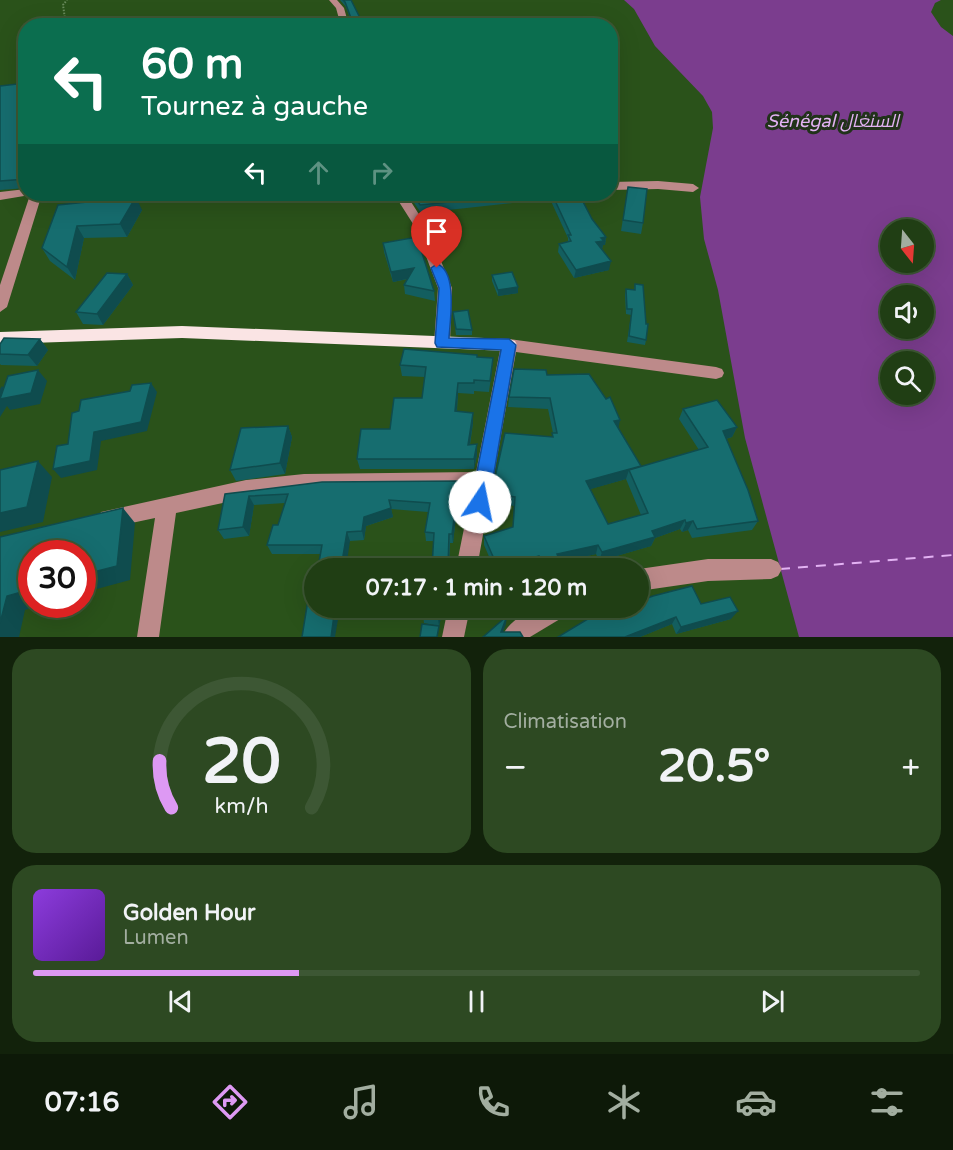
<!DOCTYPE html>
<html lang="fr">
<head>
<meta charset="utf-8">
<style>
	:root { --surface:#203e14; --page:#2d4922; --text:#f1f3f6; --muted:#a2aea0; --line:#3d5734; --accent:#dd99f3 }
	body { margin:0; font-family:"Varela Round",Cairo,sans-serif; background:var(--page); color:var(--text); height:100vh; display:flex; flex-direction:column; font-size:22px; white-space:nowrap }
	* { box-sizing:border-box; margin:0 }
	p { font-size:20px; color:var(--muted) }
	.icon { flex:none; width:33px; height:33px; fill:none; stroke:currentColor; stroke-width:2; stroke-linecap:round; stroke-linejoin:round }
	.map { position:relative; height:637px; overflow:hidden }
	.side { display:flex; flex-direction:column; gap:12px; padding:12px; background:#12220b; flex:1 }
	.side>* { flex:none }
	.hud { position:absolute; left:18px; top:18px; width:600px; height:183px; border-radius:24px; box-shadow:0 6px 24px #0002,0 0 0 2px var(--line); background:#0b6e4f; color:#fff; overflow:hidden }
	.needle { width:39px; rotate:163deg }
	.fabs { position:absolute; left:880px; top:219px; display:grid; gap:12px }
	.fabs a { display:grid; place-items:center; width:54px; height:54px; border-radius:50%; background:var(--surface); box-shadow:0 6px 24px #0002,0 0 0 2px var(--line); font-size:30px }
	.speed { position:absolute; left:18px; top:540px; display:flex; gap:12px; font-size:30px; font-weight:700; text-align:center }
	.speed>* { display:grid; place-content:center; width:78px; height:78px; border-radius:50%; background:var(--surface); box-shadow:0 6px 24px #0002,0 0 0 2px var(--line); line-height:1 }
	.speed .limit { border:9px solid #d22; background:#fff; color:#111 }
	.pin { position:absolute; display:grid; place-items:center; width:51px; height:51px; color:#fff; margin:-62px -26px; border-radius:50% 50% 50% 0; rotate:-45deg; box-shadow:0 0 6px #0007 }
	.pin .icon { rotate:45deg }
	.me { position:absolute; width:66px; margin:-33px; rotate:11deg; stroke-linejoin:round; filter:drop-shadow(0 0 4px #0008) }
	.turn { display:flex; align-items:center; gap:21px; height:126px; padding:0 24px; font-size:27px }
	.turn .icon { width:78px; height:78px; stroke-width:2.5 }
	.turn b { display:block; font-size:42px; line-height:51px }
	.lanes { display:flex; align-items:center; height:57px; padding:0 24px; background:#0003; justify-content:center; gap:30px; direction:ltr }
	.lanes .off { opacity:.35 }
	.big { font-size:45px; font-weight:800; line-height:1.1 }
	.side .widget { flex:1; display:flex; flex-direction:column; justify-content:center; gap:9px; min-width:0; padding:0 21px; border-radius:24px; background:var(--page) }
	.side .dial { align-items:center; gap:0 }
	.dial svg { height:156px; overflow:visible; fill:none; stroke:var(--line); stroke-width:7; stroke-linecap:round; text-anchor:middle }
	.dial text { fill:var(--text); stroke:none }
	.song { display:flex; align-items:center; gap:18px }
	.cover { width:72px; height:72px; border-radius:9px; background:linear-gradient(135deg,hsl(270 70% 55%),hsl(270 70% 35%)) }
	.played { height:6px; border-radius:3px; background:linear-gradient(90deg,var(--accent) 30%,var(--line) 30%) }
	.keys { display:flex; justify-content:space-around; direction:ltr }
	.heat { display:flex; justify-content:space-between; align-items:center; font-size:33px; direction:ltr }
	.side .tiles { flex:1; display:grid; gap:12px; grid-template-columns:1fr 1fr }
	.widget:last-child { grid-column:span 2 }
	.trip { position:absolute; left:304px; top:558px; width:345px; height:60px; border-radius:30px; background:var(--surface); box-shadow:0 6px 24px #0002,0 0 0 2px var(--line); font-weight:800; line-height:60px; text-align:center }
	.dock { display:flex; height:96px; justify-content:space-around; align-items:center; background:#0d1908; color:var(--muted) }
	.dock .icon { width:42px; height:42px }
	.dock .current { color:var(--accent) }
	.dock b { font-size:27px; color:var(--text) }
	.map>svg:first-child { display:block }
	.water { fill:#7b3d8e; fill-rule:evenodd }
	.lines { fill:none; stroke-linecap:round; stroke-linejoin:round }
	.ferry { stroke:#e3b2f3; stroke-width:2; stroke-dasharray:10 8; stroke-linecap:butt }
	.path { stroke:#688a5b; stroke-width:2; stroke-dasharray:1.5 1.5; stroke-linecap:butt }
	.minor { fill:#bd8a8a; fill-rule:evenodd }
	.major { fill:#fae4e4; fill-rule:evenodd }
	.wall { fill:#135e5f; fill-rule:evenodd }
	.shaded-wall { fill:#0f4c4e }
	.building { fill:#166d6f; stroke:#0f4c4e; stroke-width:1.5 }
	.route { fill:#1a73e8; stroke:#114b97; stroke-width:1.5 }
	.labels { text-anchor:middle; stroke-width:6; stroke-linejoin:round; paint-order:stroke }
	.far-water-label { font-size:18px; font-style:italic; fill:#e3b2f3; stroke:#21321a }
</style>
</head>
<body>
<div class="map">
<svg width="953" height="637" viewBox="0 0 953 637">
	<rect width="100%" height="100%" fill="#2a521a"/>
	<path class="water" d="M 624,0 L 941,0 L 935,3 L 931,12 L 941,27 L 953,36 L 953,637 L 799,637 L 745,438 L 718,290 L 704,239 L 700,197 L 713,128 L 712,112 L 703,96 L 655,46 L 634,9 ZM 891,230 L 924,230 L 924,262 L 891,262 ZM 891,296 L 924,296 L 924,328 L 891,328 ZM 891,362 L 924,362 L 924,394 L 891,394 Z"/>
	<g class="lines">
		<path class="ferry" d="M 780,569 L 953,555"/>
		<path class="path" d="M 66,26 L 63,5 L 67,0"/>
		<g class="minor">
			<path d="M 329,0 L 337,0 L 344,8 L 349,26 L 341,26 L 336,8 Z"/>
			<path d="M 658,181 L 693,184 L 699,188 L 693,192 L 658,189 L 610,190 L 610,182 Z"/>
			<path d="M 26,189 L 26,194 L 42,194 L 7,307 L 0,312 L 0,285 L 30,195 L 0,200 L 0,192 Z"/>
			<path d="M 394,194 L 406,194 L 427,227 L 452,288 L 450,343 L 448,347 L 436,347 L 434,343 L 438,288 L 415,227 Z"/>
			<path d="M 509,339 L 716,367 L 722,369 L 724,373 L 722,377 L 716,379 L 516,352 L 477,568 L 456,568 L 472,489 L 304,490 L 246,498 L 176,513 L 159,637 L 137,637 L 155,518 L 108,528 L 101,526 L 98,519 L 101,512 L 246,480 L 304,474 L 476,472 L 501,345 L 503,341 Z"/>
			<path d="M 708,559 L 771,559 L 778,562 L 782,569 L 778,576 L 771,579 L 708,581 L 639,591 L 639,569 Z"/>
			<path d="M 448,608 L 470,608 L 464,637 L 442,637 Z"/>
			<path d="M 536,608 L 568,608 L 565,616 L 530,637 L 502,637 C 508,622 522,615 536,608 Z"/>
		</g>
		<path class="major" d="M 182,326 L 509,339 L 515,341 L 517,345 L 515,349 L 509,351 L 182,338 L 0,344 L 0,332 Z"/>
	</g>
	<g class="wall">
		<path d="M 340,0 L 351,0 L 363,26 L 353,26 L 346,7 Z"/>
		<path d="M 26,83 L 26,188 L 0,190 L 0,86 Z"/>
		<path d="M 628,187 L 643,223 L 641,234 L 621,231 Z"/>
		<path d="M 408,194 L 579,194 L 592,219 L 606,237 L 605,245 L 603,245 L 602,249 L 601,249 L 609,270 L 574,278 L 558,252 L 559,244 L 568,242 L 568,238 L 550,199 L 421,213 Z"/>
		<path d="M 58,205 L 142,210 L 127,237 L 84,238 L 75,280 L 50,261 L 42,248 Z"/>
		<path d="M 383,243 L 434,291 L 435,301 L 405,294 L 404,285 L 408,279 L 393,282 L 384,252 Z"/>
		<path d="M 127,274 L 133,285 L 103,325 L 83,324 L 76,312 Z"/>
		<path d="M 492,275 L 518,287 L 518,293 L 498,296 L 492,281 Z"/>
		<path d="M 635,284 L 646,340 L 645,345 L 627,342 L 631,315 L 626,314 L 625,295 L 626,289 L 634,290 Z"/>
		<path d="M 453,312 L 472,330 L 472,335 L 456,335 Z"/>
		<path d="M 40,339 L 48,350 L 37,366 L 1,365 L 0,364 L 0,344 Z"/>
		<path d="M 477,357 L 492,369 L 489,392 L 474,391 L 474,394 L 458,393 L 457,411 L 473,413 L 473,423 L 470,445 L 477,455 L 474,469 L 360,469 L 357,459 L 422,398 L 425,377 L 402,376 L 400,365 Z"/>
		<path d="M 547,375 L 618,428 L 640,467 L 699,450 L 679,419 L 683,409 L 737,427 L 732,437 L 726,439 L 758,521 L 752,530 L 692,538 L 688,530 L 682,532 L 680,529 L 655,538 L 651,546 L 599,561 L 596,554 L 560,562 L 560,568 L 539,568 L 538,565 L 526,568 L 494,568 L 484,545 L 484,536 L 513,527 L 515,506 L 495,504 L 495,491 L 493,491 L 494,482 L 552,437 L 552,433 L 553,433 L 548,409 L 508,407 L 509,397 ZM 626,479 L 641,515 L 608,524 L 590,489 Z"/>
		<path d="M 288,426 L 292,437 L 285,474 L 236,481 L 230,470 Z"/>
		<path d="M 459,481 L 459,490 L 453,543 L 450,543 L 449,568 L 432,568 L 434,541 L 426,541 L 425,532 L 428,512 L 391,509 L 393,517 L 366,526 L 364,540 L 350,541 L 320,554 L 272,554 L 267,545 L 278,525 L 285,503 L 254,505 L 249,536 L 224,539 L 218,530 L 225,494 Z"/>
		<path d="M 701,604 L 731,619 L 676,634 L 672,624 L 640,637 L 558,637 L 598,617 Z"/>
		<path d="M 424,608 L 443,608 L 439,626 L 424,623 L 423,615 Z"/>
	</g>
	<g class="shaded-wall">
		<path d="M 136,197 L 142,210 L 127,237 L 120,224 Z"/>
		<path d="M 77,226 L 84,238 L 75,280 L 67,267 Z"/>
		<path d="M 606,237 L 605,245 L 603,245 L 602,249 L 594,250 L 596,242 L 601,238 Z"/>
		<path d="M 611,261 L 609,270 L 574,278 L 576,270 Z"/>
		<path d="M 414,268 L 415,277 L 393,282 L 391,272 Z"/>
		<path d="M 127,274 L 133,285 L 103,325 L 97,314 Z"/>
		<path d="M 518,287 L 518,293 L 498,296 L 498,290 Z"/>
		<path d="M 40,339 L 48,350 L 37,366 L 28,355 Z"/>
		<path d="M 38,370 L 47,381 L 40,404 L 10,410 L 7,406 L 0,417 L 0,389 L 2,386 L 11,397 Z"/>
		<path d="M 151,383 L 157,392 L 147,431 L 101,441 L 97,470 L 61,478 L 53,469 Z"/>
		<path d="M 458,383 L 458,393 L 456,421 L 455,411 Z"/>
		<path d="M 473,413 L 473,423 L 468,455 L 468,445 Z"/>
		<path d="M 620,420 L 618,430 L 614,421 Z"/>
		<path d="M 288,426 L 292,437 L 285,474 L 280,463 Z"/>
		<path d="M 737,427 L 732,437 L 718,441 L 723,431 Z"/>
		<path d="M 477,444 L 477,455 L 474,469 L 474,459 Z"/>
		<path d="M 38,461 L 52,477 L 43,522 L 0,532 L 0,513 Z"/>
		<path d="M 641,466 L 629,470 L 626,479 L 584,491 L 586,481 Z"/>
		<path d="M 459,481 L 459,490 L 453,543 L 452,534 Z"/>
		<path d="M 249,496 L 254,505 L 249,536 L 243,527 Z"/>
		<path d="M 123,508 L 135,523 L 130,580 L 82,593 L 82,575 Z"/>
		<path d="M 391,508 L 393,517 L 366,526 L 364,540 L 362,531 L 364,517 Z"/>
		<path d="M 685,520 L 680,529 L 655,538 L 651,546 L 599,561 L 602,552 L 652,531 Z"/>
		<path d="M 693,521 L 688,530 L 682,532 L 686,523 Z"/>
		<path d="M 347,532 L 350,541 L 346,568 L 341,568 Z"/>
		<path d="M 449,534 L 449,568 L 448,568 Z"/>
		<path d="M 598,545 L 596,554 L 555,563 L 557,554 Z"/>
		<path d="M 539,556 L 538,565 L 526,568 L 502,568 Z"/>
		<path d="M 561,564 L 560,568 L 545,568 Z"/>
		<path d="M 32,589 L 32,604 L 43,604 L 25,610 L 19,637 L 0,637 L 0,623 L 7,596 Z"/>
		<path d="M 335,608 L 340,608 L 335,637 L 331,637 Z"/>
		<path d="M 440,608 L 443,608 L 439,626 L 438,618 Z"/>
		<path d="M 738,611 L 731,619 L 676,634 L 681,627 Z"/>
		<path d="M 507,616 L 506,624 L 501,637 L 501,632 Z"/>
		<path d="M 676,617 L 672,624 L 640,637 L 625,637 Z"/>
	</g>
	<g class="building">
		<path d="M 343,0 L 351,0 L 363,24 L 360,26 L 354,26 L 345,2 Z"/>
		<path d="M 26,83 L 26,179 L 0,181 L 0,86 Z"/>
		<path d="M 628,187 L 647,189 L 643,223 L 623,220 Z"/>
		<path d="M 413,194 L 531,194 L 420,205 Z"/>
		<path d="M 552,194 L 579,194 L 592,219 L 606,237 L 601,238 L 604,241 L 596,242 L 611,261 L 576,270 L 559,244 L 571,241 L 568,235 L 571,235 Z"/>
		<path d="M 136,197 L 120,224 L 77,226 L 67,267 L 42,248 L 58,205 Z"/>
		<path d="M 417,237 L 434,291 L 404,285 L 414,268 L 391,272 L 383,243 Z"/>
		<path d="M 512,272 L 518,287 L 498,290 L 492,275 Z"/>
		<path d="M 107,273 L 127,274 L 97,314 L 76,312 Z"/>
		<path d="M 635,284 L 643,285 L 646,324 L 648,324 L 646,340 L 629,336 L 632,309 L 627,309 L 626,289 L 635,290 Z"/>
		<path d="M 468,310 L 472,330 L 456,329 L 453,312 Z"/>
		<path d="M 4,338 L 40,339 L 28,355 L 0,354 L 0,344 Z"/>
		<path d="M 404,349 L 477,355 L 477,357 L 493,358 L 490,381 L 474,380 L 474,383 L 458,383 L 455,411 L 473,413 L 468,445 L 477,444 L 474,459 L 357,459 L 361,429 L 390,429 L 394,398 L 422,398 L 426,367 L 400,365 Z"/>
		<path d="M 514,369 L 546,370 L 547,375 L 589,374 L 606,399 L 610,397 L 620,420 L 614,421 L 641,466 L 586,481 L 608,524 L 648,513 L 629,470 L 708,447 L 683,409 L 717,400 L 737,427 L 723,431 L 748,490 L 758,521 L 697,529 L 693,521 L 686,523 L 685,520 L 652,531 L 655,537 L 602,552 L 598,545 L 557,554 L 561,564 L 545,568 L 544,568 L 539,556 L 502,568 L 498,568 L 484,536 L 513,527 L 515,497 L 495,494 L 496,482 L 494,482 L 505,433 L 553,437 L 552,433 L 557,433 L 550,398 L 509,397 Z"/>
		<path d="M 38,370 L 31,393 L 0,399 L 8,376 Z"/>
		<path d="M 151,383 L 141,422 L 94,432 L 90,461 L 53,469 L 57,446 L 68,444 L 72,413 L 79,411 L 81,400 L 130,391 L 132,385 Z"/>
		<path d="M 288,426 L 280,463 L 230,470 L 241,428 Z"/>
		<path d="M 38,461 L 27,507 L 0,513 L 0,470 Z"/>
		<path d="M 459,481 L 452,534 L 449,534 L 448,568 L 432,568 L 434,533 L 425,532 L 430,503 L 389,500 L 391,508 L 364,517 L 362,531 L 347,532 L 341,568 L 318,568 L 322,545 L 267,545 L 273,525 L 278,525 L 288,494 L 249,496 L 243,527 L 218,530 L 225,494 L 322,482 Z"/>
		<path d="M 123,508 L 117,566 L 82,575 L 82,554 L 32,554 L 32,589 L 7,596 L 0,623 L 0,537 Z"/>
		<path d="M 692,586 L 701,604 L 730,597 L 738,611 L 681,627 L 676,617 L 625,637 L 558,637 L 596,614 L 598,617 L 623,608 L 639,608 L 639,601 L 653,596 Z"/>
		<path d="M 315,589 L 315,608 L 335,608 L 331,637 L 302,637 L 308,600 L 313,600 Z"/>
		<path d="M 424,608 L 440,608 L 438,618 L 423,615 Z"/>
		<path d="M 507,616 L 501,632 L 520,632 L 523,637 L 483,637 Z"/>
		<path d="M 422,624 L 439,626 L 437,637 L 420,637 Z"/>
	</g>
	<path class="route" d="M 437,264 C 458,271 450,321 449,338 L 509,339 L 516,345 L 489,502 L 486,508 L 480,510 L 474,508 L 471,502 L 501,350 L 437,347 L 435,343 L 439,288 L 431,268 Z"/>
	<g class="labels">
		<g class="far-water-label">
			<text x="833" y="127">Sénégal السنغال</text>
		</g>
	</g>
</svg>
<div class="fabs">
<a><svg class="needle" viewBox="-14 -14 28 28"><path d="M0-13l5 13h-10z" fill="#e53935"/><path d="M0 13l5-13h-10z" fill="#a2aea0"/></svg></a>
<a><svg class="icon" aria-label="sound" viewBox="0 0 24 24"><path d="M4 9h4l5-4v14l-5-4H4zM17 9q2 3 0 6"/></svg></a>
<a><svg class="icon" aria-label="search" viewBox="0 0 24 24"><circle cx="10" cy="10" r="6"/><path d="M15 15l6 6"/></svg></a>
</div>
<div class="speed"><div class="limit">30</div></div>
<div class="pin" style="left:437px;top:268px;background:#d93025"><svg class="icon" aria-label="arrive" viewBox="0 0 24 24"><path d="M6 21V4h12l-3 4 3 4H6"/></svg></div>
<svg class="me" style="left:480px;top:502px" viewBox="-20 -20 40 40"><circle r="19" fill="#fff"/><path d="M0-13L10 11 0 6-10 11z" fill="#1a73e8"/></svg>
<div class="trip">07:17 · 1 min · 120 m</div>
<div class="hud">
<div class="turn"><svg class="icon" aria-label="left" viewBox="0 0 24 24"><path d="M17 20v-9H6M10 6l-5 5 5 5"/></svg><div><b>60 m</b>Tournez à gauche</div></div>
<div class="lanes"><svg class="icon" aria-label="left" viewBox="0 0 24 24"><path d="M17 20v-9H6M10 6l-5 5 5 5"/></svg><svg class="icon off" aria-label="ahead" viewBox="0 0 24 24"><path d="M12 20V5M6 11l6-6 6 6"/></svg><svg class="icon off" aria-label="right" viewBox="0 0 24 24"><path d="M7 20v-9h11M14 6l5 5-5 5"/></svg></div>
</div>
</div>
<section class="side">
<div class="tiles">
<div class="widget dial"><svg viewBox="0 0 100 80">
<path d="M14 69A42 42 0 1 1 86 69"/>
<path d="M14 69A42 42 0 0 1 8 45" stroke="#dd99f3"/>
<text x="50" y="56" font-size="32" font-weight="700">20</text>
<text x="50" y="72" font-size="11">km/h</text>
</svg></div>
<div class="widget"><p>Climatisation</p>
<div class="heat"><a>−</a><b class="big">20.5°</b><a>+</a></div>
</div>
<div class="widget">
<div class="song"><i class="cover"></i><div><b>Golden Hour</b><p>Lumen</p></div></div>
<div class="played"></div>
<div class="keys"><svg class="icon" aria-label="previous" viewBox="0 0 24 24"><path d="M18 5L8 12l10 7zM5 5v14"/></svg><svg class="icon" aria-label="pause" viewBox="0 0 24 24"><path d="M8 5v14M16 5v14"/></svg><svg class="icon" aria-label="next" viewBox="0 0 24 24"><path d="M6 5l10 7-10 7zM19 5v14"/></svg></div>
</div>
</div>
</section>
<nav class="dock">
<b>07:16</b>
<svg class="icon current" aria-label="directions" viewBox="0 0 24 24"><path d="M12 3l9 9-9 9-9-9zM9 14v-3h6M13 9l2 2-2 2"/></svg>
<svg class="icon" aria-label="music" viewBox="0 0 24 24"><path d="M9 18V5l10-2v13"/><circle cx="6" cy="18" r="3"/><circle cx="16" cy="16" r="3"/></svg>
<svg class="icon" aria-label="phone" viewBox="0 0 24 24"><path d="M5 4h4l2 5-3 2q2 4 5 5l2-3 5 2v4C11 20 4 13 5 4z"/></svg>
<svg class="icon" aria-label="climate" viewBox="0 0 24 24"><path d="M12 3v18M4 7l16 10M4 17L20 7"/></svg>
<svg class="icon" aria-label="car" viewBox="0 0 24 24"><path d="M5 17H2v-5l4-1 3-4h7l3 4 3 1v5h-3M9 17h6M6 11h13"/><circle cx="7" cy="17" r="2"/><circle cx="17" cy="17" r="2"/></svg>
<svg class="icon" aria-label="filters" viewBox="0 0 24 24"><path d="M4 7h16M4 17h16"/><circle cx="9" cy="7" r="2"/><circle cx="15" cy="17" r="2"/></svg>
</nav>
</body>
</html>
